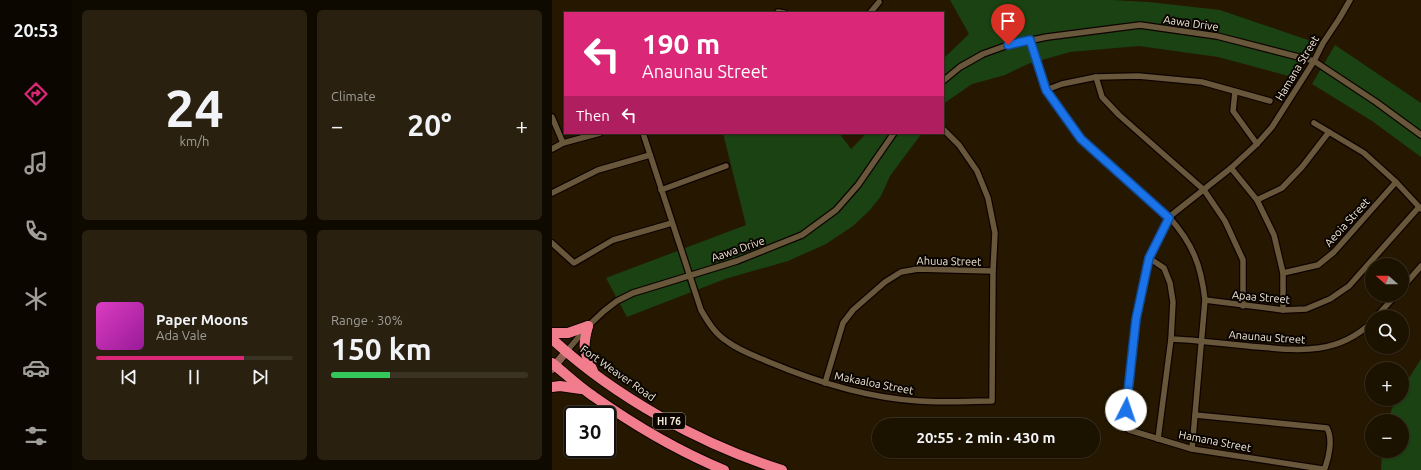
<!DOCTYPE html>
<html lang="en">
<head>
<meta charset="utf-8">
<style>
	:root { --surface:#1c1200; --page:#29200f; --text:#f1f3f6; --muted:#a09e99; --line:#3a3222; --accent:#db2777 }
	body { margin:0; font-family:Ubuntu,sans-serif; background:var(--page); color:var(--text); height:100vh; display:flex; flex-direction:column; font-size:15px; white-space:nowrap }
	* { box-sizing:border-box; margin:0 }
	p { font-size:13px; color:var(--muted) }
	.icon { flex:none; width:22px; height:22px; fill:none; stroke:currentColor; stroke-width:2; stroke-linecap:round; stroke-linejoin:round }
	.map { position:relative; flex:1; overflow:hidden }
	.details { display:flex; flex-direction:column; gap:10px; padding:10px; background:#0f0a00; width:480px }
	.details>* { flex:none }
	.banner { position:absolute; left:12px; top:12px; width:380px; height:122px; border-radius:0px; box-shadow:0 1px 3px #0004,0 0 0 1px var(--line); background:#db2777; color:#fff; overflow:hidden }
	.needle { width:26px; rotate:290deg }
	.fabs { position:absolute; left:813px; top:258px; display:grid; gap:8px }
	.fabs a { display:grid; place-items:center; width:44px; height:44px; border-radius:50%; background:var(--surface); box-shadow:0 1px 3px #0004,0 0 0 1px var(--line); font-size:20px }
	.speed { position:absolute; left:12px; top:406px; display:flex; gap:8px; font-size:20px; font-weight:700; text-align:center }
	.speed>* { display:grid; place-content:center; width:52px; height:52px; border-radius:50%; background:var(--surface); box-shadow:0 1px 3px #0004,0 0 0 1px var(--line); line-height:1 }
	.speed .limit { border:2px solid #111; border-radius:6px; background:#fff; color:#111 }
	.pin { position:absolute; display:grid; place-items:center; width:34px; height:34px; color:#fff; margin:-41px -17px; border-radius:50% 50% 50% 0; rotate:-45deg; box-shadow:0 0 4px #0007 }
	.pin .icon { rotate:45deg }
	.me { position:absolute; width:44px; margin:-22px; rotate:4deg; stroke-linejoin:round; filter:drop-shadow(0 0 3px #0008) }
	.turn { display:flex; align-items:center; gap:14px; height:84px; padding:0 12px; font-size:18px }
	.turn .icon { width:52px; height:52px; stroke-width:2.5 }
	.turn b { display:block; font-size:28px; line-height:34px }
	.then { display:flex; align-items:center; height:38px; padding:0 12px; background:#0003; gap:8px; font-size:15px }
	.big { font-size:30px; font-weight:700; line-height:1.1 }
	.details .tile { flex:1; display:flex; flex-direction:column; justify-content:center; gap:6px; min-width:0; padding:0 14px; border-radius:6px; background:var(--page) }
	.details .dial { align-items:center; gap:0 }
	.dial b { font-size:52px; line-height:1 }
	.song { display:flex; align-items:center; gap:12px }
	.cover { width:48px; height:48px; border-radius:6px; background:linear-gradient(135deg,hsl(310 70% 55%),hsl(300 70% 35%)) }
	.played { height:4px; border-radius:2px; background:linear-gradient(90deg,var(--accent) 75%,var(--line) 75%) }
	.keys { display:flex; justify-content:space-around; direction:ltr }
	.heat { display:flex; justify-content:space-between; align-items:center; font-size:22px; direction:ltr }
	.charge { height:6px; border-radius:3px; background:linear-gradient(90deg,#34c759 30%,var(--line) 0) }
	.details .tiles { flex:1; display:grid; gap:10px; grid-template-columns:repeat(2,1fr) }
	.trip { position:absolute; left:320px; top:418px; width:228px; height:40px; border-radius:20px; background:var(--surface); box-shadow:0 1px 3px #0004,0 0 0 1px var(--line); font-weight:700; line-height:40px; text-align:center }
	main { display:flex; flex:1; min-height:0 }
	.menu { display:flex; flex-direction:column; width:72px; justify-content:space-around; align-items:center; background:#0b0700; color:var(--muted) }
	.menu .icon { width:28px; height:28px }
	.menu .current { color:var(--accent) }
	.menu b { font-size:18px; color:var(--text) }
	.map>svg:first-child { display:block }
	.green { fill:#1a4212 }
	.lines { fill:none; stroke-linecap:round; stroke-linejoin:round }
	.street-casing { stroke:#0e0300; stroke-width:8 }
	.secondary-casing { stroke:#0e0300; stroke-width:10 }
	.highway-casing { stroke:#0e0300; stroke-width:12 }
	.street { stroke:#68573a; stroke-width:5.5 }
	.secondary { stroke:#916253; stroke-width:8 }
	.highway { stroke:#f07c8c; stroke-width:10 }
	.route-casing { stroke:#114b97; stroke-width:10 }
	.route { stroke:#1a73e8; stroke-width:7 }
	.labels { text-anchor:middle; stroke-width:4; stroke-linejoin:round; paint-order:stroke }
	.shield { fill:#0a0500; stroke:#aca396; stroke-width:1 }
	.shield-label { font-size:10px; font-weight:bold; fill:#f1e7d7 }
	.street-label { font-size:11px; fill:#f1e7d7; stroke:#0a0500 }
</style>
</head>
<body>
<main>
<nav class="menu">
<b>20:53</b>
<svg class="icon current" aria-label="directions" viewBox="0 0 24 24"><path d="M12 3l9 9-9 9-9-9zM9 14v-3h6M13 9l2 2-2 2"/></svg>
<svg class="icon" aria-label="music" viewBox="0 0 24 24"><path d="M9 18V5l10-2v13"/><circle cx="6" cy="18" r="3"/><circle cx="16" cy="16" r="3"/></svg>
<svg class="icon" aria-label="phone" viewBox="0 0 24 24"><path d="M5 4h4l2 5-3 2q2 4 5 5l2-3 5 2v4C11 20 4 13 5 4z"/></svg>
<svg class="icon" aria-label="climate" viewBox="0 0 24 24"><path d="M12 3v18M4 7l16 10M4 17L20 7"/></svg>
<svg class="icon" aria-label="car" viewBox="0 0 24 24"><path d="M5 17H2v-5l4-1 3-4h7l3 4 3 1v5h-3M9 17h6M6 11h13"/><circle cx="7" cy="17" r="2"/><circle cx="17" cy="17" r="2"/></svg>
<svg class="icon" aria-label="filters" viewBox="0 0 24 24"><path d="M4 7h16M4 17h16"/><circle cx="9" cy="7" r="2"/><circle cx="15" cy="17" r="2"/></svg>
</nav>
<section class="details">
<div class="tiles">
<div class="tile dial"><b>24</b><p>km/h</p></div>
<div class="tile"><p>Climate</p>
<div class="heat"><a>−</a><b class="big">20°</b><a>+</a></div>
</div>
<div class="tile">
<div class="song"><i class="cover"></i><div><b>Paper Moons</b><p>Ada Vale</p></div></div>
<div class="played"></div>
<div class="keys"><svg class="icon" aria-label="previous" viewBox="0 0 24 24"><path d="M18 5L8 12l10 7zM5 5v14"/></svg><svg class="icon" aria-label="pause" viewBox="0 0 24 24"><path d="M8 5v14M16 5v14"/></svg><svg class="icon" aria-label="next" viewBox="0 0 24 24"><path d="M6 5l10 7-10 7zM19 5v14"/></svg></div>
</div>
<div class="tile"><p>Range · 30%</p><b class="big">150 km</b><div class="charge"></div></div>
</div>
</section>
<div class="map">
<svg width="869" height="470" viewBox="0 0 869 470">
	<rect width="100%" height="100%" fill="#261800"/>
	<g class="green">
		<path d="M 398,0 L 560,0 L 597,2 L 668,10 L 762,42 L 740,77 L 666,57 L 587,46 L 518,52 L 476,64 L 453,75 L 420,84 L 391,104 L 391,59 L 417,34 Z"/>
		<path d="M 783,45 L 869,103 L 869,157 L 820,121 L 760,84 Z"/>
		<path d="M 171,133 L 287,133 L 299,149 L 315,133 L 370,133 L 338,176 L 329,196 L 318,210 L 301,226 L 274,244 L 236,261 L 173,279 L 75,317 L 54,278 L 194,225 Z"/>
		<path d="M 869,359 L 869,470 L 829,470 L 830,451 L 850,451 L 850,421 L 835,421 L 844,399 L 850,399 L 850,389 Z"/>
	</g>
	<g class="lines">
		<g class="street-casing">
			<g id="street">
				<path d="M 226,12 L 232,13"/>
				<path d="M 318,13 L 327,2"/>
				<path d="M 478,40 L 494,90 L 529,139 L 617,217 C 641,244 649,265 653,300 L 640,449"/>
				<path d="M 544,77 L 550,97 L 567,115 L 652,190 L 673,221 L 691,260 L 691,306"/>
				<path d="M 391,81 L 408,67 L 431,54 L 456,45 L 495,37 L 588,25 L 665,36 L 762,61 L 824,102 L 869,135"/>
				<path d="M 494,90 L 510,84 L 544,77 L 586,76 L 650,82 L 718,101"/>
				<path d="M 683,92 L 681,111 L 705,144"/>
				<path d="M 0,117 L 11,143"/>
				<path d="M 762,123 L 812,153 L 844,182 L 869,209"/>
				<path d="M 91,133 L 149,310 C 156,322 163,334 176,342 C 188,351 203,356 217,362 C 262,381 317,398 367,401 C 391,403 416,401 440,401 L 441,271 L 443,233 L 436,198 L 425,171 L 407,145 L 391,129"/>
				<path d="M 0,149 L 11,143 L 48,133"/>
				<path d="M 679,168 L 705,200 L 722,235 L 731,273 L 731,310"/>
				<path d="M 109,190 L 174,166"/>
				<path d="M 0,193 L 46,170 L 98,155"/>
				<path d="M 705,200 L 730,188 L 750,167 L 777,132"/>
				<path d="M 0,243 L 22,263 L 61,240 L 120,223"/>
				<path d="M 597,258 L 612,268 L 618,283 L 621,302 L 619,339 L 606,439"/>
				<path d="M 731,273 L 766,265 L 782,252 L 844,182"/>
				<path d="M 850,288 L 869,266"/>
				<path d="M 653,300 L 731,310 L 754,309 L 778,299 L 797,286 L 867,207"/>
				<path d="M 824,317 L 844,295"/>
				<path d="M 619,339 C 649,340 678,345 708,347 C 750,351 787,354 820,322"/>
				<path d="M 14,352 L 36,326 L 52,311 L 65,301 L 81,293 L 104,286 L 185,261 L 250,235 L 284,210 L 306,185 L 342,133"/>
				<path d="M 273,383 L 291,323 L 301,310 L 333,282 L 349,272 L 366,269 L 441,271"/>
				<path d="M 643,415 L 775,428 C 781,439 777,457 773,468 L 770,469 L 640,449 L 577,430 L 573,421 L 583,319 L 597,258 L 617,217 L 679,168 L 705,144 L 720,127 L 762,61 L 771,43 L 787,19 L 798,0"/>
			</g>
		</g>
		<g class="secondary-casing">
			<path id="secondary" d="M 0,369 L 14,352"/>
		</g>
		<g class="highway-casing">
			<g id="highway">
				<path d="M 36,326 C 30,348 32,351 41,371"/>
				<path d="M 0,333 L 16,333 L 36,326"/>
				<path d="M 0,339 C 63,397 148,444 230,470"/>
				<path d="M 0,363 C 14,374 26,386 41,396 C 82,425 126,451 172,470"/>
				<path d="M 0,387 L 8,386 L 29,389"/>
			</g>
		</g>
		<use href="#street" class="street"/>
		<use href="#secondary" class="secondary"/>
		<use href="#highway" class="highway"/>
	</g>
	<g class="lines">
		<g class="route-casing">
			<path id="route" d="M 456,45 L 478,40 L 494,90 L 529,139 L 617,218 L 597,258 L 584,319 L 574,410"/>
		</g>
		<use href="#route" class="route"/>
	</g>
	<g class="labels">
		<rect class="shield" x="101" y="413" width="32" height="16" rx="3"/>
		<g class="shield-label">
			<text x="117" y="425">HI 76</text>
		</g>
		<g class="street-label">
			<text transform="translate(639 23) rotate(8)" y="4">Aawa Drive</text>
			<text transform="translate(745 68) rotate(-59)" y="4">Hamana Street</text>
			<text transform="translate(795 222) rotate(-48)" y="4">Aeoia Street</text>
			<text transform="translate(186 249) rotate(-19)" y="4">Aawa Drive</text>
			<text transform="translate(397 261) rotate(1)" y="4">Ahuua Street</text>
			<text transform="translate(709 297) rotate(5)" y="4">Apaa Street</text>
			<text transform="translate(715 337) rotate(4)" y="4">Anaunau Street</text>
			<text transform="translate(66 373) rotate(35)" y="4">Fort Weaver Road</text>
			<text transform="translate(322 383) rotate(11)" y="4">Makaaloa Street</text>
			<text transform="translate(663 441) rotate(11)" y="4">Hamana Street</text>
		</g>
	</g>
</svg>
<div class="fabs">
<a><svg class="needle" viewBox="-14 -14 28 28"><path d="M0-13l5 13h-10z" fill="#e53935"/><path d="M0 13l5-13h-10z" fill="#a09e99"/></svg></a>
<a><svg class="icon" aria-label="search" viewBox="0 0 24 24"><circle cx="10" cy="10" r="6"/><path d="M15 15l6 6"/></svg></a>
<a>+</a>
<a>−</a>
</div>
<div class="speed"><div class="limit">30</div></div>
<div class="pin" style="left:456px;top:45px;background:#d93025"><svg class="icon" aria-label="arrive" viewBox="0 0 24 24"><path d="M6 21V4h12l-3 4 3 4H6"/></svg></div>
<svg class="me" style="left:574px;top:410px" viewBox="-20 -20 40 40"><circle r="19" fill="#fff"/><path d="M0-13L10 11 0 6-10 11z" fill="#1a73e8"/></svg>
<div class="trip">20:55 · 2 min · 430 m</div>
<div class="banner">
<div class="turn"><svg class="icon" aria-label="left" viewBox="0 0 24 24"><path d="M17 20v-9H6M10 6l-5 5 5 5"/></svg><div><b>190 m</b>Anaunau Street</div></div>
<div class="then">Then<svg class="icon" aria-label="left" viewBox="0 0 24 24"><path d="M17 20v-9H6M10 6l-5 5 5 5"/></svg></div>
</div>
</div>
</main>
</body>
</html>
